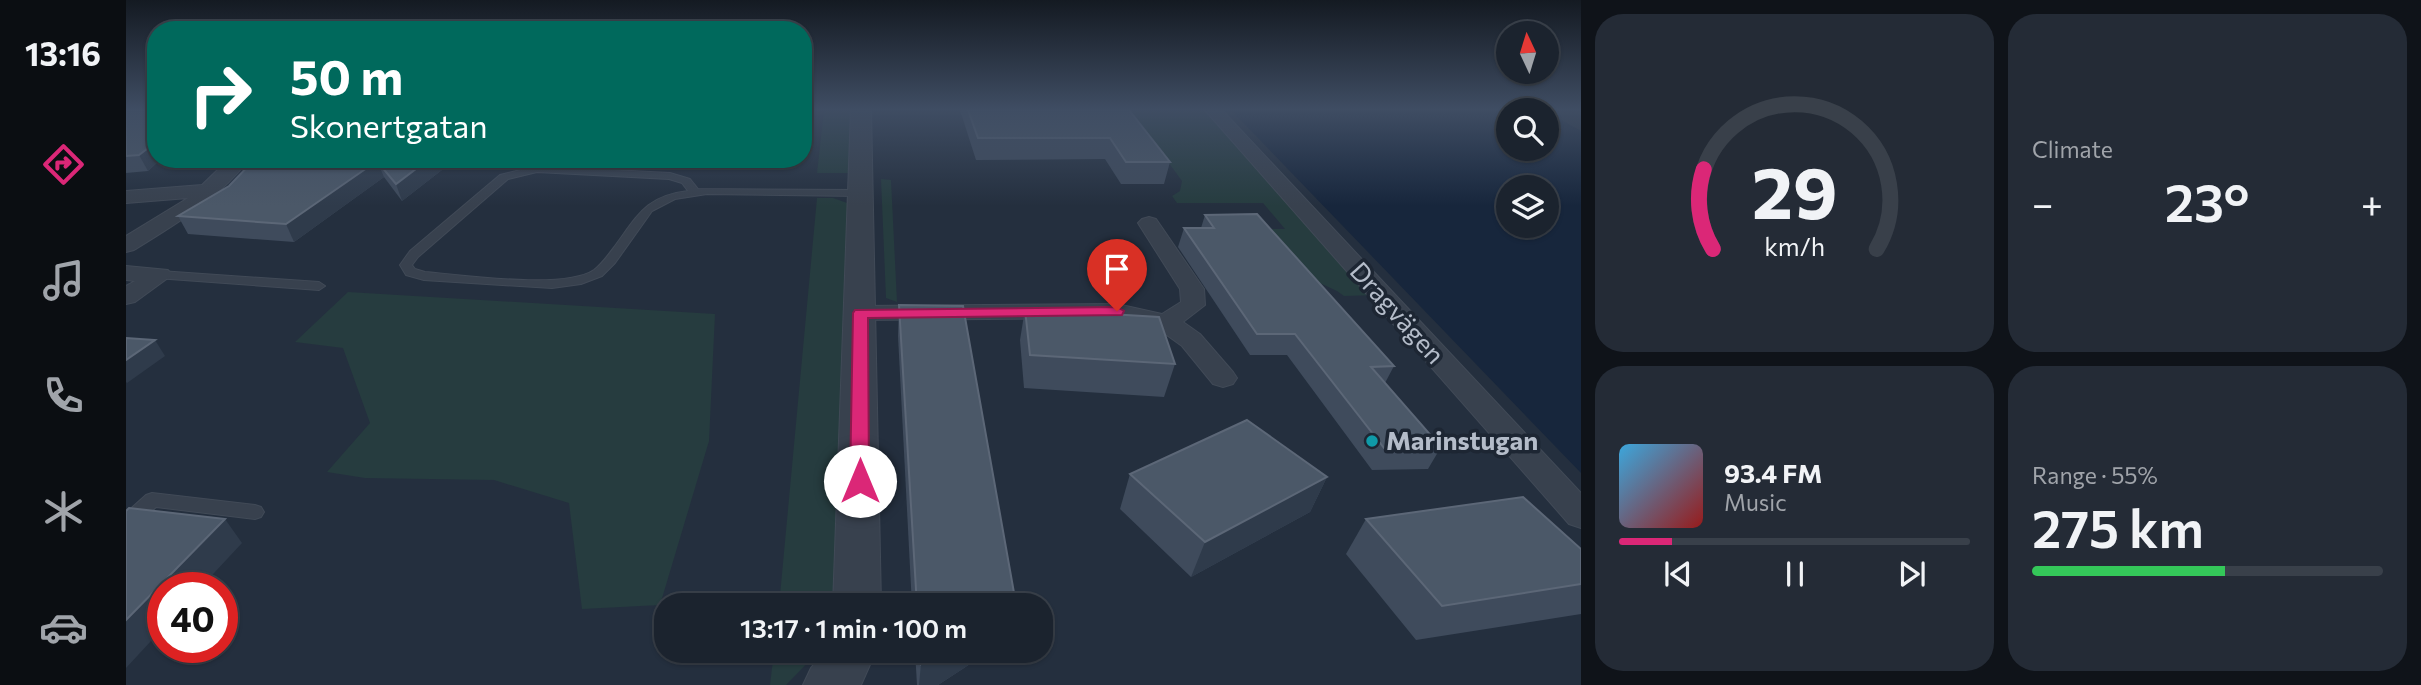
<!DOCTYPE html>
<html lang="en">
<head>
<meta charset="utf-8">
<style>
	:root { --surface:#1b232e; --page:#242b36; --text:#f1f3f6; --muted:#a0a4aa; --line:#39404a; --accent:#db2777 }
	body { margin:0; font-family:Commissioner,sans-serif; background:var(--page); color:var(--text); height:100vh; display:flex; flex-direction:column; font-size:26px; white-space:nowrap }
	* { box-sizing:border-box; margin:0 }
	p { font-size:23px; color:var(--muted) }
	.icon { flex:none; width:38px; height:38px; fill:none; stroke:currentColor; stroke-width:2; stroke-linecap:round; stroke-linejoin:round }
	.map { position:relative; flex:1; overflow:hidden }
	.drawer { display:flex; flex-direction:column; gap:14px; padding:14px; background:#0f1319; width:840px }
	.drawer>* { flex:none }
	.top-card { position:absolute; left:21px; top:21px; width:665px; height:147px; border-radius:28px; box-shadow:0 2px 5px #0004,0 0 0 2px var(--line); background:#00695c; color:#fff; overflow:hidden }
	.needle { width:46px; rotate:356deg }
	.tools { position:absolute; left:1370px; top:21px; display:grid; gap:14px }
	.tools a { display:grid; place-items:center; width:63px; height:63px; border-radius:50%; background:var(--surface); box-shadow:0 2px 5px #0004,0 0 0 2px var(--line); font-size:35px }
	.speed { position:absolute; left:21px; top:572px; display:flex; gap:14px; font-size:35px; font-weight:700; text-align:center }
	.speed>* { display:grid; place-content:center; width:91px; height:91px; border-radius:50%; background:var(--surface); box-shadow:0 2px 5px #0004,0 0 0 2px var(--line); line-height:1 }
	.speed .limit { border:10px solid #d22; background:#fff; color:#111 }
	.pin { position:absolute; display:grid; place-items:center; width:60px; height:60px; color:#fff; margin:-72px -30px; border-radius:50% 50% 50% 0; rotate:-45deg; box-shadow:0 0 7px #0007 }
	.pin .icon { rotate:45deg }
	.me { position:absolute; width:77px; margin:-38px; rotate:0deg; stroke-linejoin:round; filter:drop-shadow(0 0 5px #0008) }
	.turn { display:flex; align-items:center; gap:24px; height:147px; padding:0 28px; font-size:32px }
	.turn .icon { width:91px; height:91px; stroke-width:2.5 }
	.turn b { display:block; font-size:49px; line-height:60px }
	.big { font-size:52px; font-weight:600; line-height:1.1 }
	.drawer .widget { flex:1; display:flex; flex-direction:column; justify-content:center; gap:10px; min-width:0; padding:0 24px; border-radius:28px; background:var(--page) }
	.drawer .dial { align-items:center; gap:0 }
	.dial svg { height:182px; overflow:visible; fill:none; stroke:var(--line); stroke-width:7; stroke-linecap:round; text-anchor:middle }
	.dial text { fill:var(--text); stroke:none }
	.song { display:flex; align-items:center; gap:21px }
	.cover { width:84px; height:84px; border-radius:10px; background:linear-gradient(135deg,hsl(200 70% 55%),hsl(0 70% 35%)) }
	.played { height:7px; border-radius:4px; background:linear-gradient(90deg,var(--accent) 15%,var(--line) 15%) }
	.keys { display:flex; justify-content:space-around; direction:ltr }
	.heat { display:flex; justify-content:space-between; align-items:center; font-size:38px; direction:ltr }
	.charge { height:10px; border-radius:5px; background:linear-gradient(90deg,#34c759 55%,var(--line) 0) }
	.drawer .tiles { flex:1; display:grid; gap:14px; grid-template-columns:repeat(2,1fr) }
	.trip { position:absolute; left:528px; top:593px; width:399px; height:70px; border-radius:28px; background:var(--surface); box-shadow:0 2px 5px #0004,0 0 0 2px var(--line); font-weight:600; line-height:70px; text-align:center }
	main { display:flex; flex:1; min-height:0 }
	.tab-bar { display:flex; flex-direction:column; width:126px; justify-content:space-around; align-items:center; background:#0b0e12; color:var(--muted) }
	.tab-bar .icon { width:49px; height:49px }
	.tab-bar .active { color:var(--accent) }
	.tab-bar b { font-size:32px; color:var(--text) }
	.map>svg:first-child { display:block }
	.green { fill:#263c3f }
	.water { fill:#17263c; fill-rule:evenodd }
	.lines { fill:none; stroke-linecap:round; stroke-linejoin:round }
	.service-casing { stroke:#414a57; stroke-width:2 }
	.minor-casing { stroke:#414a57; stroke-width:2 }
	.tertiary-casing { stroke:#414a57; stroke-width:2 }
	.service { fill:#38414e; fill-rule:evenodd }
	.minor { fill:#38414e; fill-rule:evenodd }
	.tertiary { fill:#38414e; fill-rule:evenodd }
	.wall { fill:#3f4b5c }
	.shaded-wall { fill:#2f3b4b }
	.building { fill:#4b5868; stroke:#5c6777; stroke-width:2 }
	.route { fill:#db2777; stroke:#8e194d; stroke-width:2 }
	.culture-dot { fill:#0f9aa8; stroke:#1d2633; stroke-width:2.5 }
	.labels { text-anchor:middle; stroke-width:7; stroke-linejoin:round; paint-order:stroke }
	.street-label { font-size:26px; fill:#b4bcc9; stroke:#1d2633 }
	.poi-label { font-size:26px; font-weight:bold; fill:#b4bcc9; stroke:#1d2633; text-anchor:start }
</style>
</head>
<body>
<main>
<nav class="tab-bar">
<b>13:16</b>
<svg class="icon active" aria-label="directions" viewBox="0 0 24 24"><path d="M12 3l9 9-9 9-9-9zM9 14v-3h6M13 9l2 2-2 2"/></svg>
<svg class="icon" aria-label="music" viewBox="0 0 24 24"><path d="M9 18V5l10-2v13"/><circle cx="6" cy="18" r="3"/><circle cx="16" cy="16" r="3"/></svg>
<svg class="icon" aria-label="phone" viewBox="0 0 24 24"><path d="M5 4h4l2 5-3 2q2 4 5 5l2-3 5 2v4C11 20 4 13 5 4z"/></svg>
<svg class="icon" aria-label="climate" viewBox="0 0 24 24"><path d="M12 3v18M4 7l16 10M4 17L20 7"/></svg>
<svg class="icon" aria-label="car" viewBox="0 0 24 24"><path d="M5 17H2v-5l4-1 3-4h7l3 4 3 1v5h-3M9 17h6M6 11h13"/><circle cx="7" cy="17" r="2"/><circle cx="17" cy="17" r="2"/></svg>
</nav>
<div class="map">
<svg width="1455" height="685" viewBox="0 0 1455 685">
	<rect width="100%" height="100%" fill="#242f3e"/>
	<g class="green">
		<path d="M 698,110 L 725,110 L 724,173 L 691,173 Z"/>
		<path d="M 983,110 L 1078,110 L 1251,295 L 1218,296 L 1211,291 L 1183,278 L 1140,229 L 1159,229 L 1137,203 L 1051,203 L 1046,196 L 1054,191 L 1056,181 L 1031,147 Z"/>
		<path d="M 755,179 L 765,180 L 771,302 L 760,298 Z"/>
		<path d="M 691,198 L 707,198 L 724,204 L 708,605 L 653,606 Z"/>
		<path d="M 222,292 L 589,314 L 583,441 L 534,605 L 456,609 L 443,503 L 368,480 L 239,478 L 201,472 L 244,423 L 217,348 L 169,342 Z"/>
		<path d="M 648,651 L 693,651 L 660,685 L 644,685 Z"/>
	</g>
	<path class="water" d="M 1105,110 L 1382,110 L 1382,149 L 1421,149 L 1421,112 L 1455,131 L 1455,473 ZM 1382,187 L 1421,187 L 1421,226 L 1382,226 Z"/>
	<g class="lines">
		<g class="service-casing">
			<g id="service">
				<path d="M 411,166 L 544,173 L 564,179 L 572,189 L 733,190 L 738,193 L 733,196 L 581,194 L 549,199 L 526,211 L 489,263 L 476,276 L 455,284 L 426,288 L 298,280 L 280,275 L 274,265 L 284,251 L 374,175 ZM 411,172 L 543,179 L 556,183 L 562,191 C 520,196 512,215 489,246 C 483,254 476,264 468,270 C 439,290 336,275 299,272 L 289,269 L 286,265 L 292,257 L 382,179 Z"/>
				<path d="M 34,271 L 193,282 L 199,286 L 193,290 L 30,278 L 28,275 Z"/>
				<path d="M 26,493 L 129,505 L 135,507 L 138,512 L 135,517 L 129,519 L 30,507 L 6,529 L 0,531 L 0,513 L 20,495 Z"/>
			</g>
		</g>
		<g class="minor-casing">
			<g id="minor">
				<path d="M 1079,110 L 1096,110 L 1455,493 L 1455,528 L 1443,524 Z"/>
				<path d="M 103,159 L 123,159 C 93,199 51,223 8,250 L 0,252 L 0,236 L 62,198 L 0,203 L 0,191 L 76,185 Z"/>
				<path d="M 1023,217 L 1030,219 L 1078,289 L 1079,305 L 1057,322 L 1074,334 L 1107,372 L 1111,378 L 1107,384 L 1097,387 L 1087,384 L 1056,346 L 1031,328 L 991,318 L 734,320 L 725,318 L 722,313 L 725,308 L 734,306 L 991,304 L 1036,314 L 1055,302 L 1054,289 L 1012,223 L 1016,219 Z"/>
				<path d="M 0,266 L 42,270 L 46,275 L 9,302 L 0,304 L 0,286 L 9,281 L 0,280 Z"/>
			</g>
		</g>
		<g class="tertiary-casing">
			<g id="tertiary">
				<path d="M 725,110 L 745,110 L 755,606 L 707,606 Z"/>
				<path d="M 699,651 L 750,651 L 735,685 L 677,685 L 685,668 Z"/>
			</g>
		</g>
		<use href="#service" class="service"/>
		<use href="#minor" class="minor"/>
		<use href="#tertiary" class="tertiary"/>
	</g>
	<g class="wall">
		<path d="M 0,110 L 30,159 L 35,159 L 22,171 L 0,173 Z"/>
		<path d="M 834,110 L 1003,110 L 1044,162 L 1038,184 L 995,184 L 979,159 L 850,160 Z"/>
		<path d="M 129,159 L 330,159 L 276,201 L 258,177 L 168,242 L 62,234 L 52,216 L 103,186 Z"/>
		<path d="M 1079,215 L 1268,366 L 1259,383 L 1315,447 L 1302,469 L 1246,470 L 1161,355 L 1124,355 L 1052,247 L 1058,228 L 1075,228 Z"/>
		<path d="M 773,305 L 890,606 L 786,606 L 772,336 Z"/>
		<path d="M 899,309 L 1049,364 L 1038,397 L 898,388 L 894,340 Z"/>
		<path d="M 1004,474 L 1201,477 L 1184,512 L 1065,577 L 994,509 Z"/>
		<path d="M 1240,519 L 1455,549 L 1455,614 L 1290,640 L 1220,554 Z"/>
		<path d="M 789,651 L 864,651 L 812,685 L 791,685 Z"/>
	</g>
	<g class="shaded-wall">
		<path d="M 30,142 L 30,159 L 35,159 L 22,171 L 13,155 Z"/>
		<path d="M 303,159 L 330,159 L 276,201 L 270,184 Z"/>
		<path d="M 251,161 L 258,177 L 168,242 L 160,224 Z"/>
		<path d="M 29,340 L 39,356 L 1,383 L 0,382 L 0,360 Z"/>
		<path d="M 1201,477 L 1184,512 L 1065,577 L 1079,542 Z"/>
		<path d="M 99,519 L 116,543 L 74,588 L 37,588 L 37,628 L 0,668 L 0,620 Z"/>
		<path d="M 816,651 L 864,651 L 812,685 L 793,685 L 795,664 Z"/>
	</g>
	<g class="building">
		<path d="M 0,110 L 30,110 L 30,142 L 13,155 L 0,156 Z"/>
		<path d="M 842,110 L 1003,110 L 1044,162 L 1000,162 L 984,138 L 852,138 Z"/>
		<path d="M 129,159 L 303,159 L 270,184 L 251,161 L 160,224 L 52,216 L 103,186 Z"/>
		<path d="M 1131,214 L 1268,366 L 1245,367 L 1315,447 L 1258,448 L 1169,334 L 1131,334 L 1058,228 L 1088,228 L 1079,215 Z"/>
		<path d="M 773,305 L 837,306 L 890,604 L 888,606 L 791,606 Z"/>
		<path d="M 899,309 L 1033,317 L 1049,364 L 904,355 Z"/>
		<path d="M 0,338 L 29,340 L 0,360 Z"/>
		<path d="M 1121,420 L 1201,477 L 1079,542 L 1004,474 Z"/>
		<path d="M 1397,497 L 1455,549 L 1455,584 L 1316,606 L 1240,519 Z"/>
		<path d="M 3,508 L 99,519 L 0,620 L 0,511 Z"/>
		<path d="M 794,651 L 816,651 L 795,664 Z"/>
	</g>
	<linearGradient id="sky" x2="0" y2="1"><stop stop-color="#141a22"/><stop offset="0.53" stop-color="#3f4d63"/><stop offset="1" stop-color="#3f4d63" stop-opacity="0"/></linearGradient>
	<rect width="1455" height="206" fill="url(#sky)"/>
	<path class="route" d="M 991,307 L 998,311 L 996,315 L 742,318 L 743,481 L 741,486 L 734,488 L 727,486 L 724,481 L 727,313 L 729,310 Z"/>
	<circle class="culture-dot" cx="1246" cy="441" r="7"/>
	<g class="labels">
		<g class="street-label">
			<text transform="translate(1271 313) rotate(48)" y="9">Dragvägen</text>
		</g>
		<g class="poi-label">
			<text x="1260" y="450">Marinstugan</text>
		</g>
	</g>
</svg>
<div class="tools">
<a><svg class="needle" viewBox="-14 -14 28 28"><path d="M0-13l5 13h-10z" fill="#e53935"/><path d="M0 13l5-13h-10z" fill="#a0a4aa"/></svg></a>
<a><svg class="icon" aria-label="search" viewBox="0 0 24 24"><circle cx="10" cy="10" r="6"/><path d="M15 15l6 6"/></svg></a>
<a><svg class="icon" aria-label="layers" viewBox="0 0 24 24"><path d="M12 4l9 5-9 5-9-5zM3 14l9 5 9-5"/></svg></a>
</div>
<div class="speed"><div class="limit">40</div></div>
<div class="pin" style="left:991px;top:311px;background:#d93025"><svg class="icon" aria-label="arrive" viewBox="0 0 24 24"><path d="M6 21V4h12l-3 4 3 4H6"/></svg></div>
<svg class="me" style="left:734px;top:481px" viewBox="-20 -20 40 40"><circle r="19" fill="#fff"/><path d="M0-13L10 11 0 6-10 11z" fill="#db2777"/></svg>
<div class="trip">13:17 · 1 min · 100 m</div>
<div class="top-card">
<div class="turn"><svg class="icon" aria-label="right" viewBox="0 0 24 24"><path d="M7 20v-9h11M14 6l5 5-5 5"/></svg><div><b>50 m</b>Skonertgatan</div></div>
</div>
</div>
<section class="drawer">
<div class="tiles">
<div class="widget dial"><svg viewBox="0 0 100 80">
<path d="M14 69A42 42 0 1 1 86 69"/>
<path d="M14 69A42 42 0 0 1 10 34" stroke="#db2777"/>
<text x="50" y="56" font-size="32" font-weight="700">29</text>
<text x="50" y="72" font-size="11">km/h</text>
</svg></div>
<div class="widget"><p>Climate</p>
<div class="heat"><a>−</a><b class="big">23°</b><a>+</a></div>
</div>
<div class="widget">
<div class="song"><i class="cover"></i><div><b>93.4 FM</b><p>Music</p></div></div>
<div class="played"></div>
<div class="keys"><svg class="icon" aria-label="previous" viewBox="0 0 24 24"><path d="M18 5L8 12l10 7zM5 5v14"/></svg><svg class="icon" aria-label="pause" viewBox="0 0 24 24"><path d="M8 5v14M16 5v14"/></svg><svg class="icon" aria-label="next" viewBox="0 0 24 24"><path d="M6 5l10 7-10 7zM19 5v14"/></svg></div>
</div>
<div class="widget"><p>Range · 55%</p><b class="big">275 km</b><div class="charge"></div></div>
</div>
</section>
</main>
</body>
</html>
